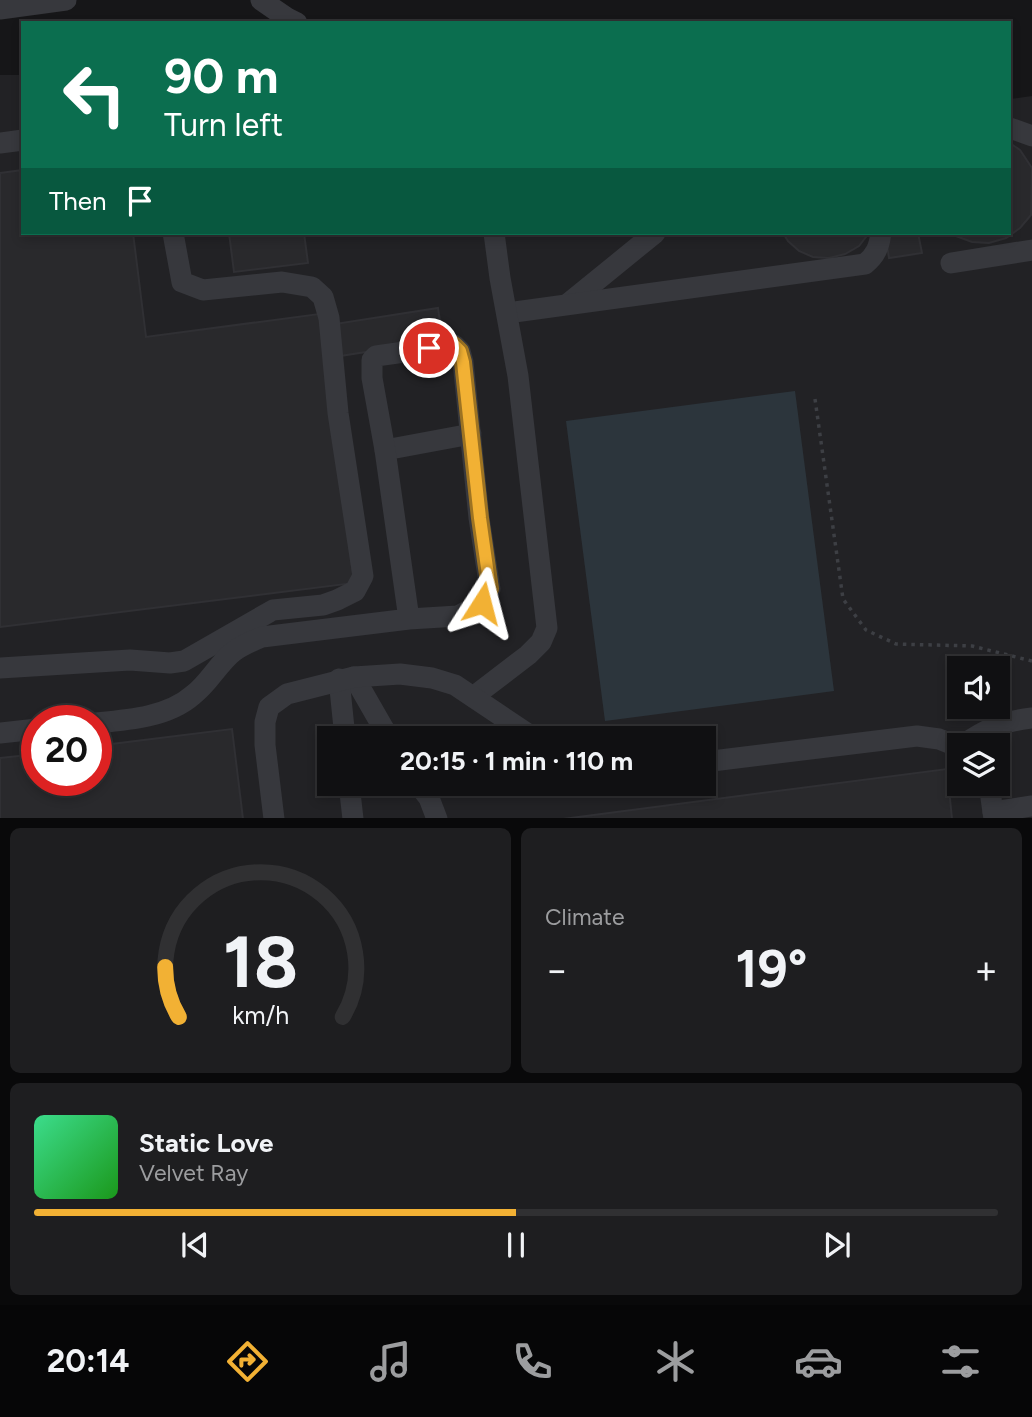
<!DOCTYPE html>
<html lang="en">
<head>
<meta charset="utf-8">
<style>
	:root { --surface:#101012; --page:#1e1e20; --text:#f1f3f6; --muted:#9c9d9f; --line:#303032; --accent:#f2b134 }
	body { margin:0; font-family:Figtree,sans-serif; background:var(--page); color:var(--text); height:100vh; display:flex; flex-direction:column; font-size:26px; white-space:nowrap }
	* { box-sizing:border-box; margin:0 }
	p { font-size:23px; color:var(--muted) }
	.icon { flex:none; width:38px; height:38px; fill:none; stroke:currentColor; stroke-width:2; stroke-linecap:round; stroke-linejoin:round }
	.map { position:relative; height:818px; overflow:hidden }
	.sheet { display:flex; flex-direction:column; gap:10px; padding:10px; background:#09090a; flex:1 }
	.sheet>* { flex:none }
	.hud { position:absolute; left:21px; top:21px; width:990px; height:214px; border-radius:0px; box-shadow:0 4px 10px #0003,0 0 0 2px var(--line); background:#0b6e4f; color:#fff; overflow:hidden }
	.tools { position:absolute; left:947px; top:656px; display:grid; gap:14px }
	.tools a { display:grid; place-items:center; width:63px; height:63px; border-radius:0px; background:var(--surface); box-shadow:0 4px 10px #0003,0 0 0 2px var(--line); font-size:35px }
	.speed { position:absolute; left:21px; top:705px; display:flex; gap:14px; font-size:35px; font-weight:700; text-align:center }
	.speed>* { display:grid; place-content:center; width:91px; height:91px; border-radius:50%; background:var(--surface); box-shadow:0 4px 10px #0003,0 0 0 2px var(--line); line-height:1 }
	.speed .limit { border:10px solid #d22; background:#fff; color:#111 }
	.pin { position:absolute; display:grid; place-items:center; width:60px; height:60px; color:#fff; margin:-30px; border:4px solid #fff; border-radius:50%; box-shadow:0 2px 7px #0007 }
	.me { position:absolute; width:77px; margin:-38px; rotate:9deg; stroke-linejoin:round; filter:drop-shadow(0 0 5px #0008) }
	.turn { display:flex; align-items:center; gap:24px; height:147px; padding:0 28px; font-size:32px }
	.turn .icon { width:91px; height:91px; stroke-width:2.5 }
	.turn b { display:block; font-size:49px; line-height:60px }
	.then { display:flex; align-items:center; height:66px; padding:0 28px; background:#0003; gap:14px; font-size:26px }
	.big { font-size:52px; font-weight:700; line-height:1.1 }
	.sheet .tile { flex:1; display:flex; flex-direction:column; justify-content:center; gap:10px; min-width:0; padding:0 24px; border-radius:10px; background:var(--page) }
	.sheet .dial { align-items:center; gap:0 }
	.dial svg { height:182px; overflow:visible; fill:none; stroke:var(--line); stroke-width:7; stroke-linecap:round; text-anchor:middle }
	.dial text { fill:var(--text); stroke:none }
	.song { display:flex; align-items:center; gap:21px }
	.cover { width:84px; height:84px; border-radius:10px; background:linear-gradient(135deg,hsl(150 70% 55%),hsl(120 70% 35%)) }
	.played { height:7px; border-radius:4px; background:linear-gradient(90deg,var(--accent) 50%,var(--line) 50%) }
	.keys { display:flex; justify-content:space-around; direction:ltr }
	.heat { display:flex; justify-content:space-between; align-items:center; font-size:38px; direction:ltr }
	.sheet .tiles { flex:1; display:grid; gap:10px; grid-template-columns:1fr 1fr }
	.tile:last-child { grid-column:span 2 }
	.trip { position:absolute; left:317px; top:726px; width:399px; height:70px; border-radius:0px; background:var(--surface); box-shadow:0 4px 10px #0003,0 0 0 2px var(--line); font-weight:700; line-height:70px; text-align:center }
	.tab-bar { display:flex; height:112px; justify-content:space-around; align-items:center; background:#060607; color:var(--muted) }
	.tab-bar .icon { width:49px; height:49px }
	.tab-bar .current { color:var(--accent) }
	.tab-bar b { font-size:32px; color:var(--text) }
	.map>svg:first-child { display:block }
	.built { fill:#222225; fill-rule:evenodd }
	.water { fill:#2c353c }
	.building { fill:#29292c; stroke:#303034; stroke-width:2 }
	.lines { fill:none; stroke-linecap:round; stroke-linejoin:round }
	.path { stroke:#3d3f44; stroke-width:3.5; stroke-dasharray:3.5 5; stroke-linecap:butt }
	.minor { stroke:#37383d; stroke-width:21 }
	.route-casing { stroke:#9d7322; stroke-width:18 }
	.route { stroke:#f2b134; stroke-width:12 }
</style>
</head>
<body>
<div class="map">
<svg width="1032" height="819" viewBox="0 0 1032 819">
	<rect width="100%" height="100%" fill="#161618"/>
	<path class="built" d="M 0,75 L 23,75 L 23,233 L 1010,233 L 1010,99 L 1032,96 L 1032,818 L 0,819 ZM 959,668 L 998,668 L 998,707 L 959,707 ZM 37,721 L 96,721 L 96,780 L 37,780 ZM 329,738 L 704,738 L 704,784 L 329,784 ZM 959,746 L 998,746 L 998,784 L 959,784 Z"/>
	<path class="water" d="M 795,391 L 834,691 L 605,721 L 566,421 Z"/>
	<g class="building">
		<path d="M 1010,143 L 1020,150 L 1032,168 L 1031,215 L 1020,228 L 1006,238 L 989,243 L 972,242 L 956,236 L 952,233 L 1010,233 Z"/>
		<path d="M 23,170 L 23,233 L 133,233 L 146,337 L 319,314 L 354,583 L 0,627 L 0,173 Z"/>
		<path d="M 229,233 L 304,233 L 308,263 L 234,272 Z"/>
		<path d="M 783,233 L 869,233 L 859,246 L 845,254 L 829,258 L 813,257 L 799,251 L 788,241 Z"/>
		<path d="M 885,233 L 918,233 L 922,253 L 889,258 Z"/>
		<path d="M 438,308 L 441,328 L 428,330 L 430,342 L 340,356 L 335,324 Z"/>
		<path d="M 232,729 L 243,819 L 0,819 L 0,758 L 37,754 L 37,780 L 96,780 L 96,746 Z"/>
		<path d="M 947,769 L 952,819 L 563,819 Z"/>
	</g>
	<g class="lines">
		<path class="path" d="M 815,399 L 843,599 L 866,630 L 896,644 L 972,646 L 1032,661"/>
		<g class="minor">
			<path d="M 261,0 L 287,18 L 297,23"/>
			<path d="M 0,9 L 66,0"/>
			<path d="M 1010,128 L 1032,136"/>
			<path d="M 0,143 L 23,140"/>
			<path d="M 951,263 L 1032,250"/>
			<path d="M 569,303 L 655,233"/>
			<path d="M 507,313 L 865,264 C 876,255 879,247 881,233"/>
			<path d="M 385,450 L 471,434"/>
			<path d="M 0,668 L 130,660 L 170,663 L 184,661 L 273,610 L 323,605 L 337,600 L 355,591 L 363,576 L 338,413 L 329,318 L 323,297 L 312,287 L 282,282 L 203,290 L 182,282 L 173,233"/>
			<path d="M 354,677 L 389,738"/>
			<path d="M 339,679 L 345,738"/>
			<path d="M 473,697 L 528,655 L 541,642 L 547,628 L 518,376 L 500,278 L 494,233"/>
			<path d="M 96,723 C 129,720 168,717 193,695 C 209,683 218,664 233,652 C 242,645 252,641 262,637 L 409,619 L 458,616 L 482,603 L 490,589 L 479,518 L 463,362 L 460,351 L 454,345 L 376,356 L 372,360 L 372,378 L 385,450 L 409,619"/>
			<path d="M 0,733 L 37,729"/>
			<path d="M 961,746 C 988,728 1000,722 1032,718"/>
			<path d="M 704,762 L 917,736 L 939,739 L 959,747"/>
			<path d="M 349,784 L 353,819"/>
			<path d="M 418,784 L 429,798 L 437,819"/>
			<path d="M 989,784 L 994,819"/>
			<path d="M 993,812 L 1032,806"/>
			<path d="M 274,819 L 265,745 L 265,722 L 269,707 L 287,694 L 354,677 L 400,674 L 432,678 L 455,685 L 534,738"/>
		</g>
	</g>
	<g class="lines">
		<g class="route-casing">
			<path id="route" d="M 429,348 L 454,345 L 460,351 L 463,362 L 480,518 L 490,589 L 482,603"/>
		</g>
		<use href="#route" class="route"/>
	</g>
</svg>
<div class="tools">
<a><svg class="icon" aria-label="sound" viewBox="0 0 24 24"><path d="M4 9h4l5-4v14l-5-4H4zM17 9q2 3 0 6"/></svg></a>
<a><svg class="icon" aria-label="layers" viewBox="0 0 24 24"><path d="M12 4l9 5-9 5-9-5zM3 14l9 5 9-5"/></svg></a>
</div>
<div class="speed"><div class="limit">20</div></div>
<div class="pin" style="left:429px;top:348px;background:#d93025"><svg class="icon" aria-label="arrive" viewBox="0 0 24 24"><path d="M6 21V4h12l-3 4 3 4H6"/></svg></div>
<svg class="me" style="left:482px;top:603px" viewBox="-20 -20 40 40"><path d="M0-17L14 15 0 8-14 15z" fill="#f2b134" stroke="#fff" stroke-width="4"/></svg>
<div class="trip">20:15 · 1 min · 110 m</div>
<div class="hud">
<div class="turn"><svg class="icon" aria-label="left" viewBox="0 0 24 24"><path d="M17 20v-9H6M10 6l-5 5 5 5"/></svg><div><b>90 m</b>Turn left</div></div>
<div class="then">Then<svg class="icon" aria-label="arrive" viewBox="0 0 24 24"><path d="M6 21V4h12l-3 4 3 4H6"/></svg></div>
</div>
</div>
<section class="sheet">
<div class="tiles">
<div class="tile dial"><svg viewBox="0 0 100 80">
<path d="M14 69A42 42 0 1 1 86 69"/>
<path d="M14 69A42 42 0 0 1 8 47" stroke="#f2b134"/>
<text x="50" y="56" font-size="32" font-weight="700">18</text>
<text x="50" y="72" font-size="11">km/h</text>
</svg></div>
<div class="tile"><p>Climate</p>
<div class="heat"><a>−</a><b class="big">19°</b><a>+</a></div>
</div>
<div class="tile">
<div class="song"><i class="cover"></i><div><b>Static Love</b><p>Velvet Ray</p></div></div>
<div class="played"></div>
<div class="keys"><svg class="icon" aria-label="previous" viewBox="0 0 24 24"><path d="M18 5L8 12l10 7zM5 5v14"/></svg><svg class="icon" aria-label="pause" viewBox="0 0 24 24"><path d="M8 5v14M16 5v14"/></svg><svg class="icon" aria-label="next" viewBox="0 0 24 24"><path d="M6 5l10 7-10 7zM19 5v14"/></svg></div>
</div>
</div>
</section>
<nav class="tab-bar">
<b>20:14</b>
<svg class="icon current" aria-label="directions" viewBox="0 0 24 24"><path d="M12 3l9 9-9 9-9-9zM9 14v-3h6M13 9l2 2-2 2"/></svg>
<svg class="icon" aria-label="music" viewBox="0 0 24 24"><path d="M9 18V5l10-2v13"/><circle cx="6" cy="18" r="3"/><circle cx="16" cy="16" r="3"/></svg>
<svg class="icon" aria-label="phone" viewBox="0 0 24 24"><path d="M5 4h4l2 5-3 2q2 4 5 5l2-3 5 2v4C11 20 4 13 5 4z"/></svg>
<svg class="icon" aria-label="climate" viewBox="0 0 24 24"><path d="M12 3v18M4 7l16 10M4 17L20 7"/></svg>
<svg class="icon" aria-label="car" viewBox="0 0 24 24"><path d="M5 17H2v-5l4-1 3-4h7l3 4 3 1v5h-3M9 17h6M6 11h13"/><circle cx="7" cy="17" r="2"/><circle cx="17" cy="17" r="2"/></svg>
<svg class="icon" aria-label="filters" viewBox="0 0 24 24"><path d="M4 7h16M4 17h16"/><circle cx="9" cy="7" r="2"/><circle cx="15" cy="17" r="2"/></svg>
</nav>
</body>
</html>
